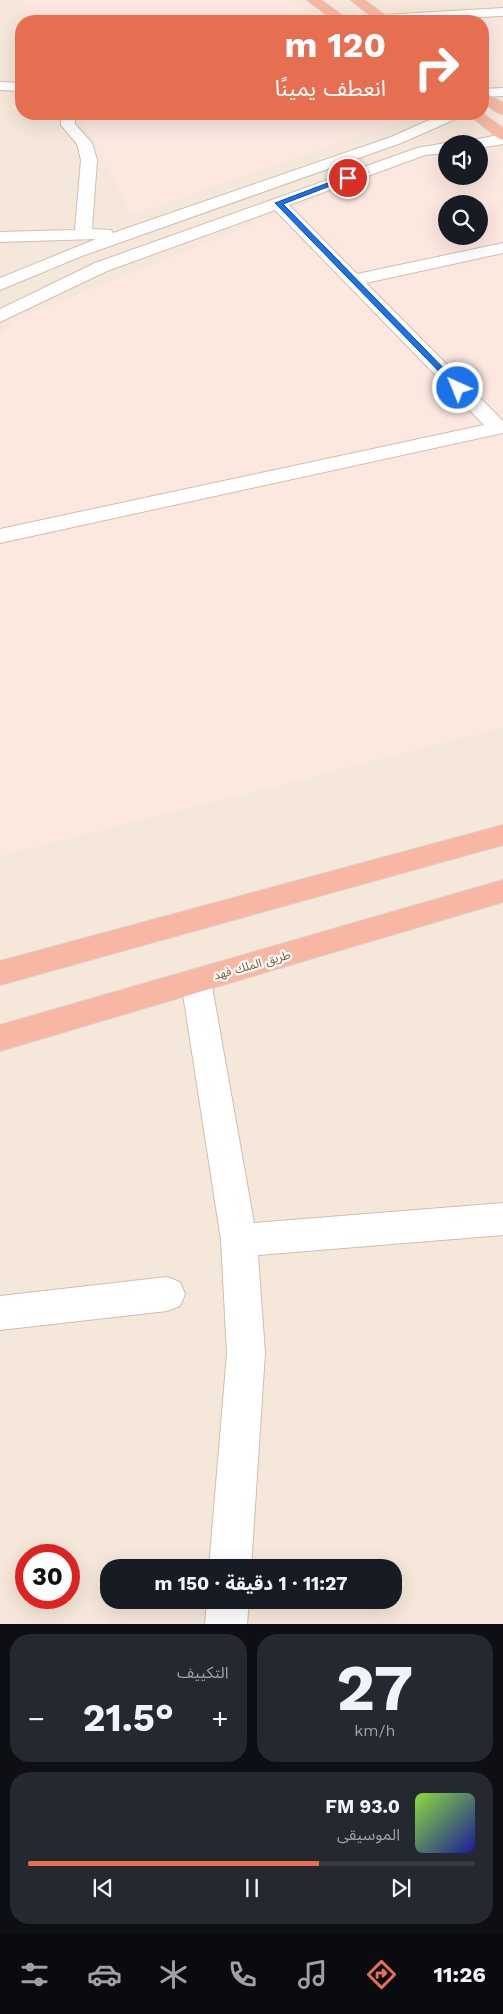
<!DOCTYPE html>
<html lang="ar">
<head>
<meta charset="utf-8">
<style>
	:root { --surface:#171b24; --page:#242831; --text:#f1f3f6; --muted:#9ea1a6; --line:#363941; --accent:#e76f51 }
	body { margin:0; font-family:"Work Sans","Noto Sans Arabic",sans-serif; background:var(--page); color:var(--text); direction:rtl; height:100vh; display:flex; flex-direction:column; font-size:19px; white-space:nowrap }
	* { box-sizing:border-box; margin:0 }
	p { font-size:16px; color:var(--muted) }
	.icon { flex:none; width:28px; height:28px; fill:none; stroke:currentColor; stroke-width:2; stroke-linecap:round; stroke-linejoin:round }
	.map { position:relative; height:1624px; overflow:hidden; direction:ltr }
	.details { display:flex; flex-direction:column; gap:10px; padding:10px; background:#0d0f14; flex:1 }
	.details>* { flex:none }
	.top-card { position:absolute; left:15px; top:15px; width:474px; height:105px; border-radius:20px; box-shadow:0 5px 20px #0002; direction:rtl; background:#e76f51; color:#fff; overflow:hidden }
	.controls { position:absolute; left:438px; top:135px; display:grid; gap:10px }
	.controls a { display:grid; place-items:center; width:50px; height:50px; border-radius:50%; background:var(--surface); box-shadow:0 5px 20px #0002; font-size:25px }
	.speed { position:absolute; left:15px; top:1544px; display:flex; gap:10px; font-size:25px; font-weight:700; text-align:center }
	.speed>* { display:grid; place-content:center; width:65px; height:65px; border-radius:50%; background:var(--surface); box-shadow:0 5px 20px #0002; line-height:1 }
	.speed .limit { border:8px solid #d22; background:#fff; color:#111 }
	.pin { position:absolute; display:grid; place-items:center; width:42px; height:42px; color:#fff; margin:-21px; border:2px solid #fff; border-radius:50%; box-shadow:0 1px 5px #0007 }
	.me { position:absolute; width:55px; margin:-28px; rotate:316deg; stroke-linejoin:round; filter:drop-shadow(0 0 4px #0008) }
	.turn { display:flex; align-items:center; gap:18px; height:105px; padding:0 20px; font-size:22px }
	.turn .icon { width:65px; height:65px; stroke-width:2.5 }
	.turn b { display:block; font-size:35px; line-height:42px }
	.big { font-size:38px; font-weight:700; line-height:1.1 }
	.details .card { flex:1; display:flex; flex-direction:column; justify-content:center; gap:8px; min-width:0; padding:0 18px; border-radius:20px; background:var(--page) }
	.details .dial { align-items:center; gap:0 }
	.dial b { font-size:65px; line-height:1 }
	.song { display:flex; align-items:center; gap:15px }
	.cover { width:60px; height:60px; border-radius:8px; background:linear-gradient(135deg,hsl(90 70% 55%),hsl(240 70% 35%)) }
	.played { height:5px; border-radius:2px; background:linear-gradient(90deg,var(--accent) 65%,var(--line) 65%) }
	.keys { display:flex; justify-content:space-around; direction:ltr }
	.heat { display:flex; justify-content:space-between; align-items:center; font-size:28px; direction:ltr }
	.details .tiles { flex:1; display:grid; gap:10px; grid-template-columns:1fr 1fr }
	.card:last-child { grid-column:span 2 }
	.trip { position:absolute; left:100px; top:1559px; width:302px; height:50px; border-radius:20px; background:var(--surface); box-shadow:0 5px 20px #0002; font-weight:700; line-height:50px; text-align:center; direction:rtl }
	.tab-bar { display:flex; height:80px; justify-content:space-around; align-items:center; background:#090b0e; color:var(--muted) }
	.tab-bar .icon { width:35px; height:35px }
	.tab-bar .selected { color:var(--accent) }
	.tab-bar b { font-size:22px; color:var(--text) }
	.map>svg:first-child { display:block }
	.residential { fill:#f5e8da; fill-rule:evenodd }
	.commercial { fill:#fde8e0; fill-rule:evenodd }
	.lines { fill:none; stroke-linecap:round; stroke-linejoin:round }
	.minor-casing { stroke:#d1beb0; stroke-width:2 }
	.highway-casing { stroke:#dad1cd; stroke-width:2 }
	.minor { fill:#fff; fill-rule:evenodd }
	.highway { fill:#f7b7a3; fill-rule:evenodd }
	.route { fill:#1a73e8; stroke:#114b97 }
	.labels { text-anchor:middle; stroke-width:4.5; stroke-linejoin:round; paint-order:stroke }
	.street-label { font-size:12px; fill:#7a5c4d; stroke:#fffaf3 }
</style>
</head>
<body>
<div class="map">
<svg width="503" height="1624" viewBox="0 0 503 1624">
	<rect width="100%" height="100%" fill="#fdf6ec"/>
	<path class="residential" d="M 0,0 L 503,0 L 503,1624 L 0,1624 ZM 21,21 L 482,21 L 482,114 L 21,114 ZM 446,144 L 479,144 L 479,176 L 446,176 ZM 446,204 L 479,204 L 479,236 L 446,236 ZM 26,1555 L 69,1555 L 69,1598 L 26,1598 ZM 109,1568 L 394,1568 L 394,1600 L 109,1600 Z"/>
	<g class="commercial">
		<path d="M 23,0 L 292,0 L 324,21 L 33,21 Z"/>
		<path d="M 503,21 L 503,78 L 483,81 L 483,24 Z"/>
		<path d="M 80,114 L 422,114 L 132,215 Z"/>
		<path d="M 479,132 L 503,152 L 503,728 L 0,856 L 0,335 L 13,321 L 446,146 L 446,176 L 479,176 L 479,144 L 451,144 ZM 446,204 L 479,204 L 479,236 L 446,236 Z"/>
	</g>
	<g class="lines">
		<g class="minor-casing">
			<g id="minor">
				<path d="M 503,8 L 503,16 L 378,21 L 376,19 L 383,15 Z"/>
				<path d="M 0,82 L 21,83 L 21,91 L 0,90 Z"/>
				<path d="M 503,88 L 503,96 L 482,97 L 482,89 Z"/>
				<path d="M 61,114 L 75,114 L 75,124 L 92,143 L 97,160 L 92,229 L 111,230 L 113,233 L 391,137 L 443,114 L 462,114 L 460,117 L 401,143 L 82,256 L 0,290 L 0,278 L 96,239 L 0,242 L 0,232 L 75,230 L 81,160 L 77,144 L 61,125 Z"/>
				<path d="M 503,134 L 503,144 L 479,148 L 479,144 L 466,144 L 468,141 Z"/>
				<path d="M 446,143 L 446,153 L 425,155 L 289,205 L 357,274 L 503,243 L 503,253 L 366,283 L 503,421 L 503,433 L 0,543 L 0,529 L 484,425 L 275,210 L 107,271 L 0,322 L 0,309 L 95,263 L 417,148 Z"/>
				<path d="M 196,969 L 207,972 L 211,981 L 254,1223 L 503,1203 L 503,1235 L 258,1255 L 265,1353 L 251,1568 L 209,1568 L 227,1353 L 221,1240 L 181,981 L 185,972 Z"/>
				<path d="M 167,1277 L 180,1282 L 185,1294 L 180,1306 L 167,1311 L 0,1330 L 0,1296 Z"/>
				<path d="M 207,1600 L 249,1600 L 247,1624 L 205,1624 Z"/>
			</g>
		</g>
		<g class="highway-casing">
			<g id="highway">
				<path d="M 307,0 L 321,0 L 350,21 L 335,21 Z"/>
				<path d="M 351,0 L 365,0 L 392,21 L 377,21 Z"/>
				<path d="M 482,91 L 503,103 L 503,114 L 498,113 L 482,102 Z"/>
				<path d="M 482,113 L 503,128 L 503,140 L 498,138 L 468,114 Z"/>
				<path d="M 503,825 L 503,845 L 0,985 L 0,961 Z"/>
				<path d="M 503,880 L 503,902 L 0,1051 L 0,1025 Z"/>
			</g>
		</g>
		<use href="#minor" class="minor"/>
		<use href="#highway" class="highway"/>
	</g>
	<path class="route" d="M 346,176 L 351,178 L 283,204 L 461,386 L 461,389 L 456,389 L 275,203 Z"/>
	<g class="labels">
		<g class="street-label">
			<text transform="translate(252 965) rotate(-16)" y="4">طريق الملك فهد</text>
		</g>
	</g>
</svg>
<div class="controls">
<a><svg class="icon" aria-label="sound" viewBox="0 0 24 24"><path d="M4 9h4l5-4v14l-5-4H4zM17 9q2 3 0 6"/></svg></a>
<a><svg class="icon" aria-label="search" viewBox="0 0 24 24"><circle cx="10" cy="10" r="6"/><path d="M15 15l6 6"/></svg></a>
</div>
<div class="speed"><div class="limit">30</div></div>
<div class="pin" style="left:348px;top:178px;background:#d93025"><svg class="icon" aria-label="arrive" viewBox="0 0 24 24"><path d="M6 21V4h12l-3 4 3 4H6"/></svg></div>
<svg class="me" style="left:458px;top:388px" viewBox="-20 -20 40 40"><circle r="17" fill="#1a73e8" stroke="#fff" stroke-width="3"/><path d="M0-11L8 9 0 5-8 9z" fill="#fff"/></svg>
<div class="trip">11:27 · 1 دقيقة · 150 m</div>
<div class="top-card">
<div class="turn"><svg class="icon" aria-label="right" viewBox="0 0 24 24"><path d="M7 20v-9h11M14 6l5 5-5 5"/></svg><div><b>120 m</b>انعطف يمينًا</div></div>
</div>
</div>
<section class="details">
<div class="tiles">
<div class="card dial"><b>27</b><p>km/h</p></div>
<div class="card"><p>التكييف</p>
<div class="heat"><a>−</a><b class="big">21.5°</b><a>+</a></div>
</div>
<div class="card">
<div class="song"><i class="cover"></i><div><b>93.0 FM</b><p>الموسيقى</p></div></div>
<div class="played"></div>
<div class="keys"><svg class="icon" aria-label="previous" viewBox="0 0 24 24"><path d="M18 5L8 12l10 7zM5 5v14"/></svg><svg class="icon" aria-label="pause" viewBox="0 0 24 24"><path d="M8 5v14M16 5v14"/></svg><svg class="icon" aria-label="next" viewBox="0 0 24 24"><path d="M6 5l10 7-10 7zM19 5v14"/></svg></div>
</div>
</div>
</section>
<nav class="tab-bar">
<b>11:26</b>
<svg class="icon selected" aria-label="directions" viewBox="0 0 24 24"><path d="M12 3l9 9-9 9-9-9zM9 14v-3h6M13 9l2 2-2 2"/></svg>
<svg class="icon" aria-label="music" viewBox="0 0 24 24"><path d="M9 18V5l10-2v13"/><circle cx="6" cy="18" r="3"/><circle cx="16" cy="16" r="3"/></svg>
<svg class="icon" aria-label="phone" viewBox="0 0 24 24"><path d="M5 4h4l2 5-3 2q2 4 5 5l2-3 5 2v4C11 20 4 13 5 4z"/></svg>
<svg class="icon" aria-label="climate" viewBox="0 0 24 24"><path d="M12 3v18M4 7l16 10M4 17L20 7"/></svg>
<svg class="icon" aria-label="car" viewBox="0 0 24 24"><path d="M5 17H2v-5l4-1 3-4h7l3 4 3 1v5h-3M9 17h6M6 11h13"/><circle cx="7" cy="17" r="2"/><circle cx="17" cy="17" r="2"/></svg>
<svg class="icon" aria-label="filters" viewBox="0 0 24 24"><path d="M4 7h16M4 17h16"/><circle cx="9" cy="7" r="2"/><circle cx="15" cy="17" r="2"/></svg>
</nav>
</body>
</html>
